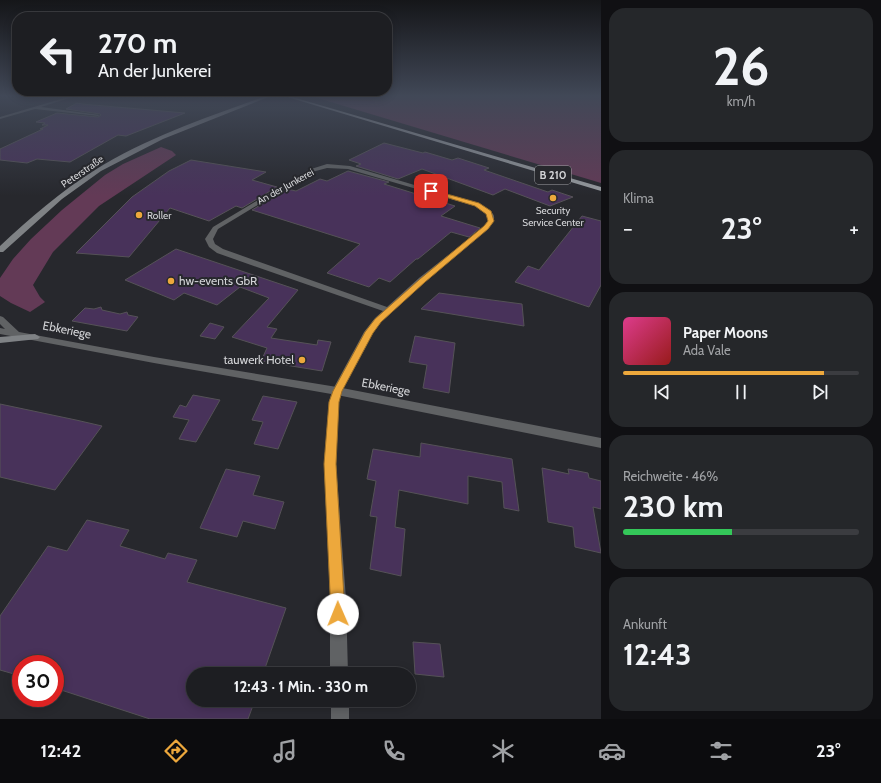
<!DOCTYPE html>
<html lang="de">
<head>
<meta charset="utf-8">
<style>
	:root { --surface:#1d1e22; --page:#25272a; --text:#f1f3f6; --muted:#a0a2a5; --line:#3b3c40; --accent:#eda83c }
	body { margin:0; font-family:Cabin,sans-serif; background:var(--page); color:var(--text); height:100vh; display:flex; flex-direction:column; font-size:15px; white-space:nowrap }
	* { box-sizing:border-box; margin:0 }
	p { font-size:13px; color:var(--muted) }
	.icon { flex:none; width:22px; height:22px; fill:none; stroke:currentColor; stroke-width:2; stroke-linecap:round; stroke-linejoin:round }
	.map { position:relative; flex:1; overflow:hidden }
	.panel { display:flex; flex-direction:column; gap:8px; padding:8px; background:#101013; width:280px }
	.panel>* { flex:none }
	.guide { position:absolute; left:12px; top:12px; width:380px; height:84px; border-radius:16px; box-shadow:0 2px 10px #0003,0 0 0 1px var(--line); background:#1d1e22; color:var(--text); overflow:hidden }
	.speed { position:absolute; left:12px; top:655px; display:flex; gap:8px; font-size:20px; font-weight:700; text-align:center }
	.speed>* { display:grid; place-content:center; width:52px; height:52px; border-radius:50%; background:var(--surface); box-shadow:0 2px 10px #0003,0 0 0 1px var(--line); line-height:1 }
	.speed .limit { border:6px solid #d22; background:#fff; color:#111 }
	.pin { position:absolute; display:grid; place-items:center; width:34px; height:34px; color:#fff; margin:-17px; border-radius:8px; box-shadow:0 2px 6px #0006 }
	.me { position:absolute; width:44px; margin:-22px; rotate:359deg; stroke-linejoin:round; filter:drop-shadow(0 0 3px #0008) }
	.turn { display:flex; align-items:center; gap:14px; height:84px; padding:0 20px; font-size:18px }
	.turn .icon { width:52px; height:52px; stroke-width:2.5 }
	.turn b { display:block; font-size:28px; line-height:34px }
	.big { font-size:30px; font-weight:700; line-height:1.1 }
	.panel .card { flex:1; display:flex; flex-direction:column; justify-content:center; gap:6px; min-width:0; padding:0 14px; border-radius:16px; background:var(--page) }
	.panel .dial { align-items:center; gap:0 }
	.dial b { font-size:52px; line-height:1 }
	.song { display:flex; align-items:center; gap:12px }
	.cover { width:48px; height:48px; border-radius:6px; background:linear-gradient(135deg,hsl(330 70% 55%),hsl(0 70% 35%)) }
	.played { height:4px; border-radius:2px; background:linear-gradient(90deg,var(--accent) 85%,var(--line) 85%) }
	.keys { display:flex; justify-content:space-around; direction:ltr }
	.heat { display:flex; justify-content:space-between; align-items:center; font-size:22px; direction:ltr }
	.charge { height:6px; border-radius:3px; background:linear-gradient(90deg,#34c759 46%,var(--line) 0) }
	.trip { position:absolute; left:186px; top:667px; width:230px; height:40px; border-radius:20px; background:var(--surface); box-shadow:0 2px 10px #0003,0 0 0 1px var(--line); font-weight:700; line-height:40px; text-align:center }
	.dock { display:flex; height:64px; justify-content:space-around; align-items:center; background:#0c0c0e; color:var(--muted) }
	.dock .icon { width:28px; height:28px }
	.dock .on { color:var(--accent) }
	.dock b { font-size:18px; color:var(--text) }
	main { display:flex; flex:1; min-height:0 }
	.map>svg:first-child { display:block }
	.green { fill:#633a56 }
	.building { fill:#48325a; stroke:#555257 }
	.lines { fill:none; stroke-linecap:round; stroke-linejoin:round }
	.minor { fill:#606264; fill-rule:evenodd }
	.tertiary { fill:#606264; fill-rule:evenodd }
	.secondary { fill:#7f8285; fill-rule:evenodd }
	.primary { fill:#979b9f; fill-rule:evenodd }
	.route { fill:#eda83c; stroke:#9a6d27 }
	.poi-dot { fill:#eda83c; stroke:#27282d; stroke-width:1.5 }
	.labels { text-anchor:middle; stroke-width:4; stroke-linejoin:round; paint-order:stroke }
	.far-street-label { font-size:10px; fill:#d2d3d6; stroke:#27282d }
	.far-poi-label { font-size:10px; fill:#d2d3d6; stroke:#27282d }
	.shield { fill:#27282d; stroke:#9fa0a3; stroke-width:1 }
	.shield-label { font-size:11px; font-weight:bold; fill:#d2d3d6 }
	.poi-label { font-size:12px; fill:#d2d3d6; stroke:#27282d; text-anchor:start }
	.street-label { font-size:12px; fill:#d2d3d6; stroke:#27282d }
</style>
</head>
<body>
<main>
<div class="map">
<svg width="601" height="719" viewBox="0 0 601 719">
	<rect width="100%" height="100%" fill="#27282d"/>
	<g class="green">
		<path d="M 313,96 L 601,96 L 601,183 L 314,97 Z"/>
		<path d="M 161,147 L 172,151 L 176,155 L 99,206 L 53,252 L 33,285 L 40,297 L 45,302 L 30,312 L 11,303 L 0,296 L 0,278 L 13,259 L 31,239 L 62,210 L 105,175 L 123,164 Z"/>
	</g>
	<g class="building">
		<path d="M 77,103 L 82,104 L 185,113 L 126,136 L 118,135 L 70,162 L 37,159 L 27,163 L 0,160 L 0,149 L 43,129 L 40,129 L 48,125 L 42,125 L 45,123 L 36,122 L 57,113 L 98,117 L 101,115 L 100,114 L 66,109 Z"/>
		<path d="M 384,143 L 423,153 L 425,152 L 452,160 L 458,158 L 489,168 L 484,170 L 548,192 L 552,190 L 573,197 L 550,206 L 505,189 L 493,195 L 422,169 L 398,179 L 356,166 L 361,164 L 349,160 Z"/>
		<path d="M 191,160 L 266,172 L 252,180 L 277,187 L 242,208 L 236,206 L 209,221 L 170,208 L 129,257 L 76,253 L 132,197 L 169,171 Z"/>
		<path d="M 348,171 L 389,182 L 384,184 L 455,206 L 441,216 L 480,228 L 469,237 L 451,232 L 418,259 L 416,259 L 390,282 L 379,278 L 369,287 L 327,273 L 360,244 L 252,210 L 287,189 L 296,191 L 320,179 L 327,181 Z"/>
		<path d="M 582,216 L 601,221 L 601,285 L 589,307 L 515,282 L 528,266 L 539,270 Z"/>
		<path d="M 176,249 L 298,290 L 267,327 L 277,329 L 271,338 L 317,345 L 318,340 L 331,342 L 322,371 L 261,361 L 267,348 L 232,337 L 269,298 L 240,287 L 217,305 L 184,293 L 174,300 L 125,280 Z"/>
		<path d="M 439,293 L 522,304 L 524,326 L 421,309 Z"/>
		<path d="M 101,307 L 102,310 L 120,314 L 127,312 L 128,315 L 138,317 L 127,331 L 72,321 L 85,308 L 94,309 Z"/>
		<path d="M 210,323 L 224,327 L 215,339 L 200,336 Z"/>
		<path d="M 415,336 L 455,343 L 449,393 L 423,388 L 427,365 L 409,362 Z"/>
		<path d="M 193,395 L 220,400 L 196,442 L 179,439 L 189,420 L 173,417 L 180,405 L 186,407 Z"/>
		<path d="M 263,396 L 297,402 L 278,449 L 254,444 L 263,422 L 252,420 Z"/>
		<path d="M 0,404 L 76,420 L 102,426 L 55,490 L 0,477 Z"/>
		<path d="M 421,443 L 512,459 L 519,511 L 504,508 L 502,482 L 468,476 L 468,504 L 399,490 L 395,527 L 405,529 L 401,576 L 370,569 L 377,517 L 370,516 L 376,481 L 367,479 L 373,449 L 420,457 Z"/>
		<path d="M 542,468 L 569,474 L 568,469 L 588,473 L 589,478 L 601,481 L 601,509 L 593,507 L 601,553 L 575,547 L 573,527 L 548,522 Z"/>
		<path d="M 226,469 L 260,476 L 253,495 L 284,502 L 275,529 L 243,521 L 237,537 L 200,528 Z"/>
		<path d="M 87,520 L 129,530 L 120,546 L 165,559 L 168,553 L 197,560 L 187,582 L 286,608 L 263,674 L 193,674 L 193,700 L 255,700 L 248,719 L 150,719 L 55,688 L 55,664 L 21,664 L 21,676 L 0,670 L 0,616 L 48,546 L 67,551 Z"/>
		<path d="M 413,642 L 440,644 L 444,677 L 415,674 Z"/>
	</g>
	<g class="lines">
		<g class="minor">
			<path d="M 71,96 L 76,96 L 41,107 L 100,115 L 98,116 L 35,109 L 0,119 L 0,117 Z"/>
			<path d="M 327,164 L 350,166 L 479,204 C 493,213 500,214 488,229 L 425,282 L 381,322 L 373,333 L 342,391 L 339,402 L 336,464 L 346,599 L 348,674 L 330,674 L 330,599 L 324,464 L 329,402 L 332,391 L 364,332 L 375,318 L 383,311 L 217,253 L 209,247 L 205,239 L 213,227 L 308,170 ZM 327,168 L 348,169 L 475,206 L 486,214 L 488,221 L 484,227 L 419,278 L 387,307 L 223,249 L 215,244 L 213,239 L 218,229 L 312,172 Z"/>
			<rect x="331" y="700" width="18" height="19"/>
		</g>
		<path class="tertiary" d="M 0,316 L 3,317 L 19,332 L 154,357 L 337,387 L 601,438 L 601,448 L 337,395 L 154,363 L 0,334 L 0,328 L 5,329 L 0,324 Z"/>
		<g class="secondary">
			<path d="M 266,96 L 271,96 L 163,139 L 101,171 L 62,199 L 3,252 L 0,252 L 0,246 C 30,218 61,191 95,170 C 148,137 208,117 266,96 Z"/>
			<path d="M 35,334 L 40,337 L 38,339 L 0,343 L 0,337 Z"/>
		</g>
		<path class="primary" d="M 284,96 L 289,96 L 601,187 L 601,191 Z"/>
	</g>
	<linearGradient id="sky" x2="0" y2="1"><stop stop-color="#151619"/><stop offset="0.49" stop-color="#414857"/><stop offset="1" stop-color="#414857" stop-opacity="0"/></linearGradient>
	<rect width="601" height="196" fill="url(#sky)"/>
	<path class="route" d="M 429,189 L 479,203 L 491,211 L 494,221 L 488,229 L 425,282 L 381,322 L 373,333 L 342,391 L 339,402 L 336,464 L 345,614 L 343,619 L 338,621 L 333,619 L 331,614 L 324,464 L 329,402 L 333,391 L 365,332 L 375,319 L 420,279 L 484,226 L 488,221 L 486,214 L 475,206 L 429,192 Z"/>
	<g class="poi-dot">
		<circle cx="553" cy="198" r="4"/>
		<circle cx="139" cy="215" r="4"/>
		<circle cx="171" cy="281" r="4"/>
		<circle cx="302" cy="360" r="4"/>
	</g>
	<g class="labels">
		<g class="far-street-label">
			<text transform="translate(82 171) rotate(-34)" y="4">Peterstraße</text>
			<text transform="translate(285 186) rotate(-29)" y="4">An der Junkerei</text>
		</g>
		<g class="far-poi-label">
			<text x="553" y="214">Security<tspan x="553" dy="12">Service Center</tspan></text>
			<text x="147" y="219" text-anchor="start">Roller</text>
		</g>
		<rect class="shield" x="535" y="166" width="36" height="18" rx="3"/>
		<g class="shield-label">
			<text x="553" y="179">B 210</text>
		</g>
		<g class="poi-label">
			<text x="179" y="285">hw-events GbR</text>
			<text x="294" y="364" text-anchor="end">tauwerk Hotel</text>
		</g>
		<g class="street-label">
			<text transform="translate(67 330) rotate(11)" y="4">Ebkeriege</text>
			<text transform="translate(386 387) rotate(11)" y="4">Ebkeriege</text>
		</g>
	</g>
</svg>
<div class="speed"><div class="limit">30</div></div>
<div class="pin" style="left:431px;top:191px;background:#d93025"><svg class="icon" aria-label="arrive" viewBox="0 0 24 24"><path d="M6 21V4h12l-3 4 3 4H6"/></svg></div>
<svg class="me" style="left:338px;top:614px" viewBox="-20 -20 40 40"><circle r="19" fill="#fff"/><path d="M0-13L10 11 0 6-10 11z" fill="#eda83c"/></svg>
<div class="trip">12:43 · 1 Min. · 330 m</div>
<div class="guide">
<div class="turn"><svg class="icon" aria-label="left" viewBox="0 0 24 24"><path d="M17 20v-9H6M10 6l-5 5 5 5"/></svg><div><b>270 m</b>An der Junkerei</div></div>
</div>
</div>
<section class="panel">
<div class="card dial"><b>26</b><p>km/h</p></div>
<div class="card"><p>Klima</p>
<div class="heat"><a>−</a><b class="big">23°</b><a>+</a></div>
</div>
<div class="card">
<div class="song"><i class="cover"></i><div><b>Paper Moons</b><p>Ada Vale</p></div></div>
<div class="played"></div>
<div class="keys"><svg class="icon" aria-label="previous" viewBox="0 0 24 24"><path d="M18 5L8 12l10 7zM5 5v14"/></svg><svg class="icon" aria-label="pause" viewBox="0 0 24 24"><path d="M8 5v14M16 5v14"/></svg><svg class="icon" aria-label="next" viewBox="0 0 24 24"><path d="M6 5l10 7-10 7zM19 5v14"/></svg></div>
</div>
<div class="card"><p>Reichweite · 46%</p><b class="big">230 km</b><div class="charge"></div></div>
<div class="card"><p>Ankunft</p><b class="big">12:43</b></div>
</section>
</main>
<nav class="dock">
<b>12:42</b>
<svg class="icon on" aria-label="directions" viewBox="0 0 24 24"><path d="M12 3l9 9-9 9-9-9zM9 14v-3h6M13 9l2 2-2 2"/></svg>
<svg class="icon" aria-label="music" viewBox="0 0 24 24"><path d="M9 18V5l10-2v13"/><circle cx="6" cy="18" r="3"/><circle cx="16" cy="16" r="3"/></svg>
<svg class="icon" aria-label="phone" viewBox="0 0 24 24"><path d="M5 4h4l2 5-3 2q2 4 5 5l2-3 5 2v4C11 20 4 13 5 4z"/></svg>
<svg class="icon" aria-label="climate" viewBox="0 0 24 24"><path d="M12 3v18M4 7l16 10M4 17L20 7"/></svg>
<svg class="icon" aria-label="car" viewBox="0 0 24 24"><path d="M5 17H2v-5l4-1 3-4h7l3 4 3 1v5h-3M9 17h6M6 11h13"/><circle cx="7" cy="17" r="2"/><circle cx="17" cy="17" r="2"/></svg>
<svg class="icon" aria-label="filters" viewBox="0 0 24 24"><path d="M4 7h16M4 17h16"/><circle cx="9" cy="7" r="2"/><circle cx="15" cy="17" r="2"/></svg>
<b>23°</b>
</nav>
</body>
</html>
